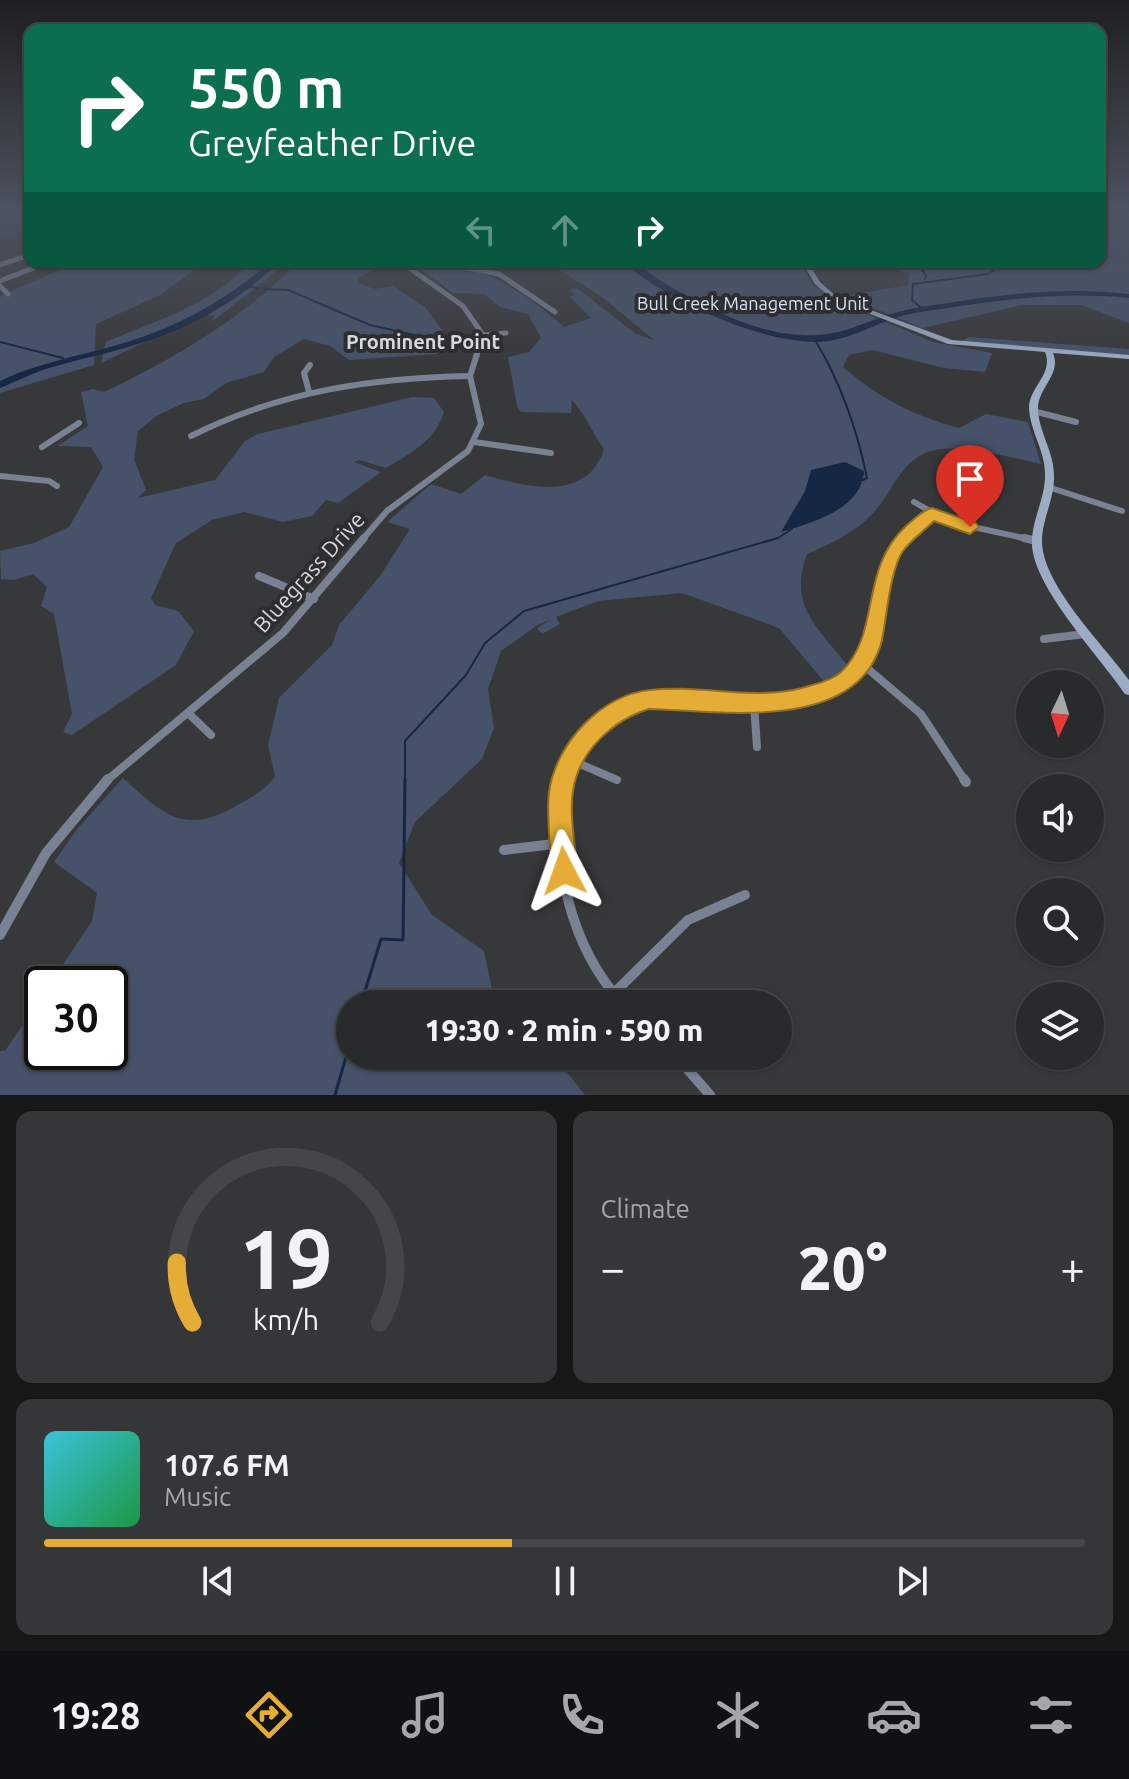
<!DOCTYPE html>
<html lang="en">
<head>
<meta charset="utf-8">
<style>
	:root { --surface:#292a2c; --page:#353638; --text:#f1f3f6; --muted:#a5a7a9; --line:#454648; --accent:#e5ad35 }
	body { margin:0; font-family:Ubuntu,sans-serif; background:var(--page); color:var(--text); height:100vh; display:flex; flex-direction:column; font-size:30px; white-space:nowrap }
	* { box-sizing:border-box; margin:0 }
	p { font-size:26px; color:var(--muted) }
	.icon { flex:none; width:44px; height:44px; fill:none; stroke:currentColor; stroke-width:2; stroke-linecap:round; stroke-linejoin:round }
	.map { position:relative; height:1095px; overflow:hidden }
	.side { display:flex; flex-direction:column; gap:16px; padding:16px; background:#171718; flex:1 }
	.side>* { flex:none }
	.hud { position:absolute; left:24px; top:24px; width:1082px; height:244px; border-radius:16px; box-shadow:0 2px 6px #0004,0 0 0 2px var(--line); background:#0b6e4f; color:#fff; overflow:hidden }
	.needle { width:52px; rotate:184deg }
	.controls { position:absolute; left:1016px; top:670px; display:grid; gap:16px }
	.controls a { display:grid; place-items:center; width:88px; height:88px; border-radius:50%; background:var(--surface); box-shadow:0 2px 6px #0004,0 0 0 2px var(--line); font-size:40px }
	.speed { position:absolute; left:24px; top:966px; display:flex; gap:16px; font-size:40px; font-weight:700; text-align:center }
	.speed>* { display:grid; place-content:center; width:104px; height:104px; border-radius:50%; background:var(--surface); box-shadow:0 2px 6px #0004,0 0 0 2px var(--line); line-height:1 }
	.speed .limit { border:4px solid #111; border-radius:12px; background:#fff; color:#111 }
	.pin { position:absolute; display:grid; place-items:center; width:68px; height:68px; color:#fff; margin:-82px -34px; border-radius:50% 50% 50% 0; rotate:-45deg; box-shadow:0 0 8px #0007 }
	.pin .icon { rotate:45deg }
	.me { position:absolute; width:88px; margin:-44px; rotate:356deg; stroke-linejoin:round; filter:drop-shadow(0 0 6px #0008) }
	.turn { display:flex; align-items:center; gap:28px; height:168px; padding:0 32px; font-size:36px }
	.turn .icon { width:104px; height:104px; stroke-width:2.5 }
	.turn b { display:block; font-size:56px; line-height:68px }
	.lanes { display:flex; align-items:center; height:76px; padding:0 32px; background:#0003; justify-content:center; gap:40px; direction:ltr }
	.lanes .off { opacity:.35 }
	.big { font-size:60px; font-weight:800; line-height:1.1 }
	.side .card { flex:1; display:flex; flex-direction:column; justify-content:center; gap:12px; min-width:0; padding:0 28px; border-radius:16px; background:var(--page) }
	.side .dial { align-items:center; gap:0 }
	.dial svg { height:208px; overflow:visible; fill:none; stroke:var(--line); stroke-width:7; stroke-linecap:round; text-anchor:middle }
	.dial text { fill:var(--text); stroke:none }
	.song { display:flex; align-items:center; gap:24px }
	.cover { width:96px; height:96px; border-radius:12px; background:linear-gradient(135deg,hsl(190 70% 55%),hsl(140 70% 35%)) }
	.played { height:8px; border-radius:4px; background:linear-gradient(90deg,var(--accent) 45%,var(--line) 45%) }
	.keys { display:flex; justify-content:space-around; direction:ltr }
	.heat { display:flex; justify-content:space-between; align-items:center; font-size:44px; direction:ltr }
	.side .tiles { flex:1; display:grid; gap:16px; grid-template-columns:1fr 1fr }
	.card:last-child { grid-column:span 2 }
	.trip { position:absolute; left:336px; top:990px; width:456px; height:80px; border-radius:40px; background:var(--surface); box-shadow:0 2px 6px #0004,0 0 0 2px var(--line); font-weight:800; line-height:80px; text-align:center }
	.tab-bar { display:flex; height:128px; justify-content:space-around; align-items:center; background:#101112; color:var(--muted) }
	.tab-bar .icon { width:56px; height:56px }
	.tab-bar .on { color:var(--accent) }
	.tab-bar b { font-size:36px; color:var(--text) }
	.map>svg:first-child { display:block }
	.built { fill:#3e4249 }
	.green { fill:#455269 }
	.water { fill:#162745 }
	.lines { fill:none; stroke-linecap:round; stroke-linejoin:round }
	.stream-far1 { stroke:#162745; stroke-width:2 }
	.stream { stroke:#162745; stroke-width:3 }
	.river { fill:#162745; fill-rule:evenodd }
	.street-far3 { stroke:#798292; stroke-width:5 }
	.street-far2 { stroke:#798292; stroke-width:6 }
	.street-far1 { stroke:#798292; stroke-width:8 }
	.street { stroke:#798292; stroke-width:10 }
	.secondary { fill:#9dacc5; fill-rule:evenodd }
	.route { fill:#e5ad35; stroke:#957022; stroke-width:2 }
	.labels { text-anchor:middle; stroke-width:8; stroke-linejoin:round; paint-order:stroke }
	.far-park-label { font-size:18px; fill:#d3e0f8; stroke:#2d2e30 }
	.far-neighbourhood-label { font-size:20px; font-weight:bold; fill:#d8d8da; stroke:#2d2e30 }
	.street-label { font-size:22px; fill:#d8d8da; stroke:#2d2e30 }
</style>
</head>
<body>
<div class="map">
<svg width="1129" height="1095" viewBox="0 0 1129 1095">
	<rect width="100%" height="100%" fill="#37383a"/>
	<path class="built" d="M 0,215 L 30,215 L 30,229 L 0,240 Z"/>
	<g class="green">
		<path d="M 1100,214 L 1129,214 L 1129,323 L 1081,305 L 1022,305 L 922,328 L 845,296 L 908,285 L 909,274 L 877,262 L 1100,262 Z"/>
		<path d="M 78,262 L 205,262 L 160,295 L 96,324 L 94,365 L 0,393 L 0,296 Z"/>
		<path d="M 249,262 L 289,262 L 213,321 L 214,316 L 204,314 L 101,363 L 106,342 C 152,322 217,303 249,262 Z"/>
		<path d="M 298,262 L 391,262 L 359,277 L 357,283 L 375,289 L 393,286 L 425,307 L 452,343 L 439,344 L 437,354 L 349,360 L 330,346 L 304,339 L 274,357 L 264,372 L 226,383 L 204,399 L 184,403 L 156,416 L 138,431 L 134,459 L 146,490 L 138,498 L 215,480 L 245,441 L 258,434 L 412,397 L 434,398 L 444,412 C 435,441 411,453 386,468 L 359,460 L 354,462 L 381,472 L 338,503 L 326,500 L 312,516 L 283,522 L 244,512 L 212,520 L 176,543 L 151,598 L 155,605 L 178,611 L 194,631 L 176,665 L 72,735 L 63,732 L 72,714 L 54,614 L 41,606 L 47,587 L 33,574 L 14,580 L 1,579 L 0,551 L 34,543 L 69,527 L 103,467 L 91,447 L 57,446 L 88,426 L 81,392 L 93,389 L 104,392 C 170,361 248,315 298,262 Z"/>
		<path d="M 411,262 C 477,261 516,285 564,327 L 591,318 L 570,297 L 574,295 L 570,289 L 577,288 L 636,334 L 654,340 L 601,296 L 546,262 L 800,262 L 813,286 L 854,303 L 847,306 L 933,342 L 992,353 L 985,372 L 944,368 L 872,350 L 849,355 L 843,367 C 881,399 912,415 959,428 L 986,414 L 1028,422 L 1041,464 C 1011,458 954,440 925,453 C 900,464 892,492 874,512 C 855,533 832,543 807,554 C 788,606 817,626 847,665 L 826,684 L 779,628 L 682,593 L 598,601 L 556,617 L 560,624 L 542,634 L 537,628 L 550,620 L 539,624 L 501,651 L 488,689 L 494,728 L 482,759 L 415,822 L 399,863 L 432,915 L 484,951 L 493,995 L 502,1004 L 350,1004 L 350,1056 L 554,1056 L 585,1095 L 0,1095 L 0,1051 L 5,1051 L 42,996 L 42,1052 L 110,1052 L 110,984 L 50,984 L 92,921 L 97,893 L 54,862 L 77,829 L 123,778 C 163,814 183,836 236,806 C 251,797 265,791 275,776 L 268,746 L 279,698 L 332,645 L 339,625 L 380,576 L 410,529 L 387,522 L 431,484 L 461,494 L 485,475 C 526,487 587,503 604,449 C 592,432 586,416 572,400 L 571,413 L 521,412 L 517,406 L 508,357 L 529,352 L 541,338 L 528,314 L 500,307 L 484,294 L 453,293 Z"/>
		<path d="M 968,337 L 1129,349 L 1129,357 L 960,342 Z"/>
	</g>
	<path class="water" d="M 845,462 L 864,471 C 862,509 812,523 781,532 L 805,491 L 811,470 Z"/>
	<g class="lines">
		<g class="stream-far1">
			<path d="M 915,262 L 926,275 L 925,279"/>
			<path d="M 245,286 L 258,288"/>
			<path d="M 265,289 L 288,290 L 370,325 L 437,340"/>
			<path d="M 924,310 L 912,300 L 913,284 L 988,274 L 1007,262"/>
			<path d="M 815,340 C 841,383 857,429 867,478 L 863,480"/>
			<path d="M 0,342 L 63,358"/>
			<path d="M 405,781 L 405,741 L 466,675 L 485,643 L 524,611 L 778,538 L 792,529"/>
		</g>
		<g class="stream">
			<path d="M 361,1004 L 381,939 L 403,940 L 405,779"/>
			<path d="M 335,1095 L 350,1043"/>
		</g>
		<g class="river">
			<path d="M 270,262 L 279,262 C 241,300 187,330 135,345 C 106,354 75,360 46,369 C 30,374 15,382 0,388 L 0,381 C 42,361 87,355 130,341 C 182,325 230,297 270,262 Z"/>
			<path d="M 623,262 C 640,262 656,279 671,287 C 709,309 756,333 801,335 C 844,338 866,319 906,310 C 921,306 938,305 954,302 C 1013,293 1069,287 1129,294 L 1129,298 C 1069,292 1012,298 953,307 C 937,310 921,311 905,315 C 875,323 849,341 818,342 C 760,343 666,300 623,262 Z"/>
		</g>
		<g class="street-far3">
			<path d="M 401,262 L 463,306 L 483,335 L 476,356"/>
			<path d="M 438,262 L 499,274 L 555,312"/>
			<path d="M 0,265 L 30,255"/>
			<path d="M 0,281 L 49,262"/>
			<path d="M 0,286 L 8,294"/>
			<path d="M 483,335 L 506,333"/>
		</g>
		<g class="street-far2">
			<path d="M 309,392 L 304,373 L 310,365"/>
			<path d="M 1033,411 L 1076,422"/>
			<path d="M 191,436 C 281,391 371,378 470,376"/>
			<path d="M 474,442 L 551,453"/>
			<path d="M 42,447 L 79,423"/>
			<path d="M 0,476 L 49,481 L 57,486"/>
			<path d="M 1048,487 L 1122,511"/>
			<path d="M 914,502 L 950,522 L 1033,540"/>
			<path d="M 362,540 L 387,511 L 468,451 L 481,424 L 470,376 L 477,354"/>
			<path d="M 901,540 L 932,514"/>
		</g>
		<g class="street-far1">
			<path d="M 1024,538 L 1037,541"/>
			<path d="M 259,576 L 314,599"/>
			<path d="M 1044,639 L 1085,634"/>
			<path d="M 861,663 L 921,714 L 965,781"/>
			<path d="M 754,704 L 757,747"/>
			<path d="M 188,713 L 211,735"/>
			<path d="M 571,760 L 617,780"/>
			<path d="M 106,781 L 283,633 L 364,538"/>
			<path d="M 565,781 C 596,644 760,734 844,681 C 892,650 869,578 903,538"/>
		</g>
		<g class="street">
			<path d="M 565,779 C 548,855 570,947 623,1004"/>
			<path d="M 964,779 L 966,782"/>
			<path d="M 504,850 L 562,843"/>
			<path d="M 0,935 L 46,853 L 108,779"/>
			<path d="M 613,994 L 688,920 L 745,895"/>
			<path d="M 676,1056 L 710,1095"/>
		</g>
		<path class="secondary" d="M 802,262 L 808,262 L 820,282 L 838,298 L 952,340 L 1129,355 L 1129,359 L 1053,353 C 1062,375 1037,388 1038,410 C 1039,432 1054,452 1054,475 C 1055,498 1042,519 1042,541 C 1042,585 1104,645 1129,680 L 1129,695 L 1125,694 C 1100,657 1034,588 1032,545 C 1031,520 1046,498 1045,473 C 1045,451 1030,431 1029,408 C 1029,387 1054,374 1045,352 L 948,344 L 834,300 L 815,284 Z"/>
	</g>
	<linearGradient id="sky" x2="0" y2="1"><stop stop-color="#1e1f20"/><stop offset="0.58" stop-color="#4d5360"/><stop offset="1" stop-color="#4d5360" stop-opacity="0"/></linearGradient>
	<rect width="1129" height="367" fill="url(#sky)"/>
	<path class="route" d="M 932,508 L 976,523 L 979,527 L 970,534 L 934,521 C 924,531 911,540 903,551 C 890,570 887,616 882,640 C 859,734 720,711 649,709 C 613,720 579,751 573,791 C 569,816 576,846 577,871 L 573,880 L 564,884 L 555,880 L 551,871 C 551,846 546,817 549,792 C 556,743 601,695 650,690 C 700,684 752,701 802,688 C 815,684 831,681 841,672 C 882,633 858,569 907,525 C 915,519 922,510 932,508 Z"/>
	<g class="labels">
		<g class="far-park-label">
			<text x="753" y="310">Bull Creek Management Unit</text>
		</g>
		<g class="far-neighbourhood-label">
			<text x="423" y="349">Prominent Point</text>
		</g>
		<g class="street-label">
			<text transform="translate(309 572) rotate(-48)" y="8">Bluegrass Drive</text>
		</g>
	</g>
</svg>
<div class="controls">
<a><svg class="needle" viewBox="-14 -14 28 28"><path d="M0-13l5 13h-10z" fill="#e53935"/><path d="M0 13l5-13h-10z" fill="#a5a7a9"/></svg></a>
<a><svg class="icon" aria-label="sound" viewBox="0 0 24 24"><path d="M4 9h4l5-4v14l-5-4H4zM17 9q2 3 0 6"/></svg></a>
<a><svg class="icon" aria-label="search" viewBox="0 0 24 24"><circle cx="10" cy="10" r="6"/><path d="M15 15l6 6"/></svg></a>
<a><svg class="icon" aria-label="layers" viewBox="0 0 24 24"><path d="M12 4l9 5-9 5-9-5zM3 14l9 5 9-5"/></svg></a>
</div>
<div class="speed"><div class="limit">30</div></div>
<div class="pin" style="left:970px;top:527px;background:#d93025"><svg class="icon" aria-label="arrive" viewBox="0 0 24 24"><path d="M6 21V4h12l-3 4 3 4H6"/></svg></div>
<svg class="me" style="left:564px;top:871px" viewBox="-20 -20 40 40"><path d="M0-17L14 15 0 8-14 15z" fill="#e5ad35" stroke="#fff" stroke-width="4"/></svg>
<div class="trip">19:30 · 2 min · 590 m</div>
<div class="hud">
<div class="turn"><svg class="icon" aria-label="right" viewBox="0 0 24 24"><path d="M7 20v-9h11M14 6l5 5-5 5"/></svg><div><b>550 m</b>Greyfeather Drive</div></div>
<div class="lanes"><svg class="icon off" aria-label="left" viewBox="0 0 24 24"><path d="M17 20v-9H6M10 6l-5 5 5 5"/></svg><svg class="icon off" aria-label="ahead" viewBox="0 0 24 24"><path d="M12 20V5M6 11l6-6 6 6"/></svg><svg class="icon" aria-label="right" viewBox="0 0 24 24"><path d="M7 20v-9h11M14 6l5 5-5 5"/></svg></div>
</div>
</div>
<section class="side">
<div class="tiles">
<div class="card dial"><svg viewBox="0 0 100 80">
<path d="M14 69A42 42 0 1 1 86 69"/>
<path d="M14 69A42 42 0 0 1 8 46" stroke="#e5ad35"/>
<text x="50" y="56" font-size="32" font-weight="700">19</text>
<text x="50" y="72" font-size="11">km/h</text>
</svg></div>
<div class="card"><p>Climate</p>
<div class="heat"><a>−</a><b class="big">20°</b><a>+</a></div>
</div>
<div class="card">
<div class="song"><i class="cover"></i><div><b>107.6 FM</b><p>Music</p></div></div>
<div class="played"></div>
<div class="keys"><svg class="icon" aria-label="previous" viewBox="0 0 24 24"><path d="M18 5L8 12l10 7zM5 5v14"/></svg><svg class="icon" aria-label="pause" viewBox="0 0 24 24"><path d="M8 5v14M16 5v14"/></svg><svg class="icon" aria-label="next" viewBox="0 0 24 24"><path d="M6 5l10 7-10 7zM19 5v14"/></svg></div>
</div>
</div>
</section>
<nav class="tab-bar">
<b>19:28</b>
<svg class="icon on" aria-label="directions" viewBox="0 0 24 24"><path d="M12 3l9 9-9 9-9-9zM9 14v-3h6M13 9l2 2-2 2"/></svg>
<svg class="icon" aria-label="music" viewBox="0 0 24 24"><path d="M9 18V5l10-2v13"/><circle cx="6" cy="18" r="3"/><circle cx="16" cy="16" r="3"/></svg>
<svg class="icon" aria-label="phone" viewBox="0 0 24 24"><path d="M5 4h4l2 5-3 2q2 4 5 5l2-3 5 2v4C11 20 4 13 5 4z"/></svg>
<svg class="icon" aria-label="climate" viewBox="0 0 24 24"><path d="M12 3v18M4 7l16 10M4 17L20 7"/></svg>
<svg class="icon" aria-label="car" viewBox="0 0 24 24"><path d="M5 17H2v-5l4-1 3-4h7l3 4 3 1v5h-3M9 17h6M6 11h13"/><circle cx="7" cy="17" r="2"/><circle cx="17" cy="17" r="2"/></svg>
<svg class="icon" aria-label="filters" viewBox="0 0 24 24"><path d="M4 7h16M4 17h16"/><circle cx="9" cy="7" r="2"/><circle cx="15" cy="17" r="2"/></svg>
</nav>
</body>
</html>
